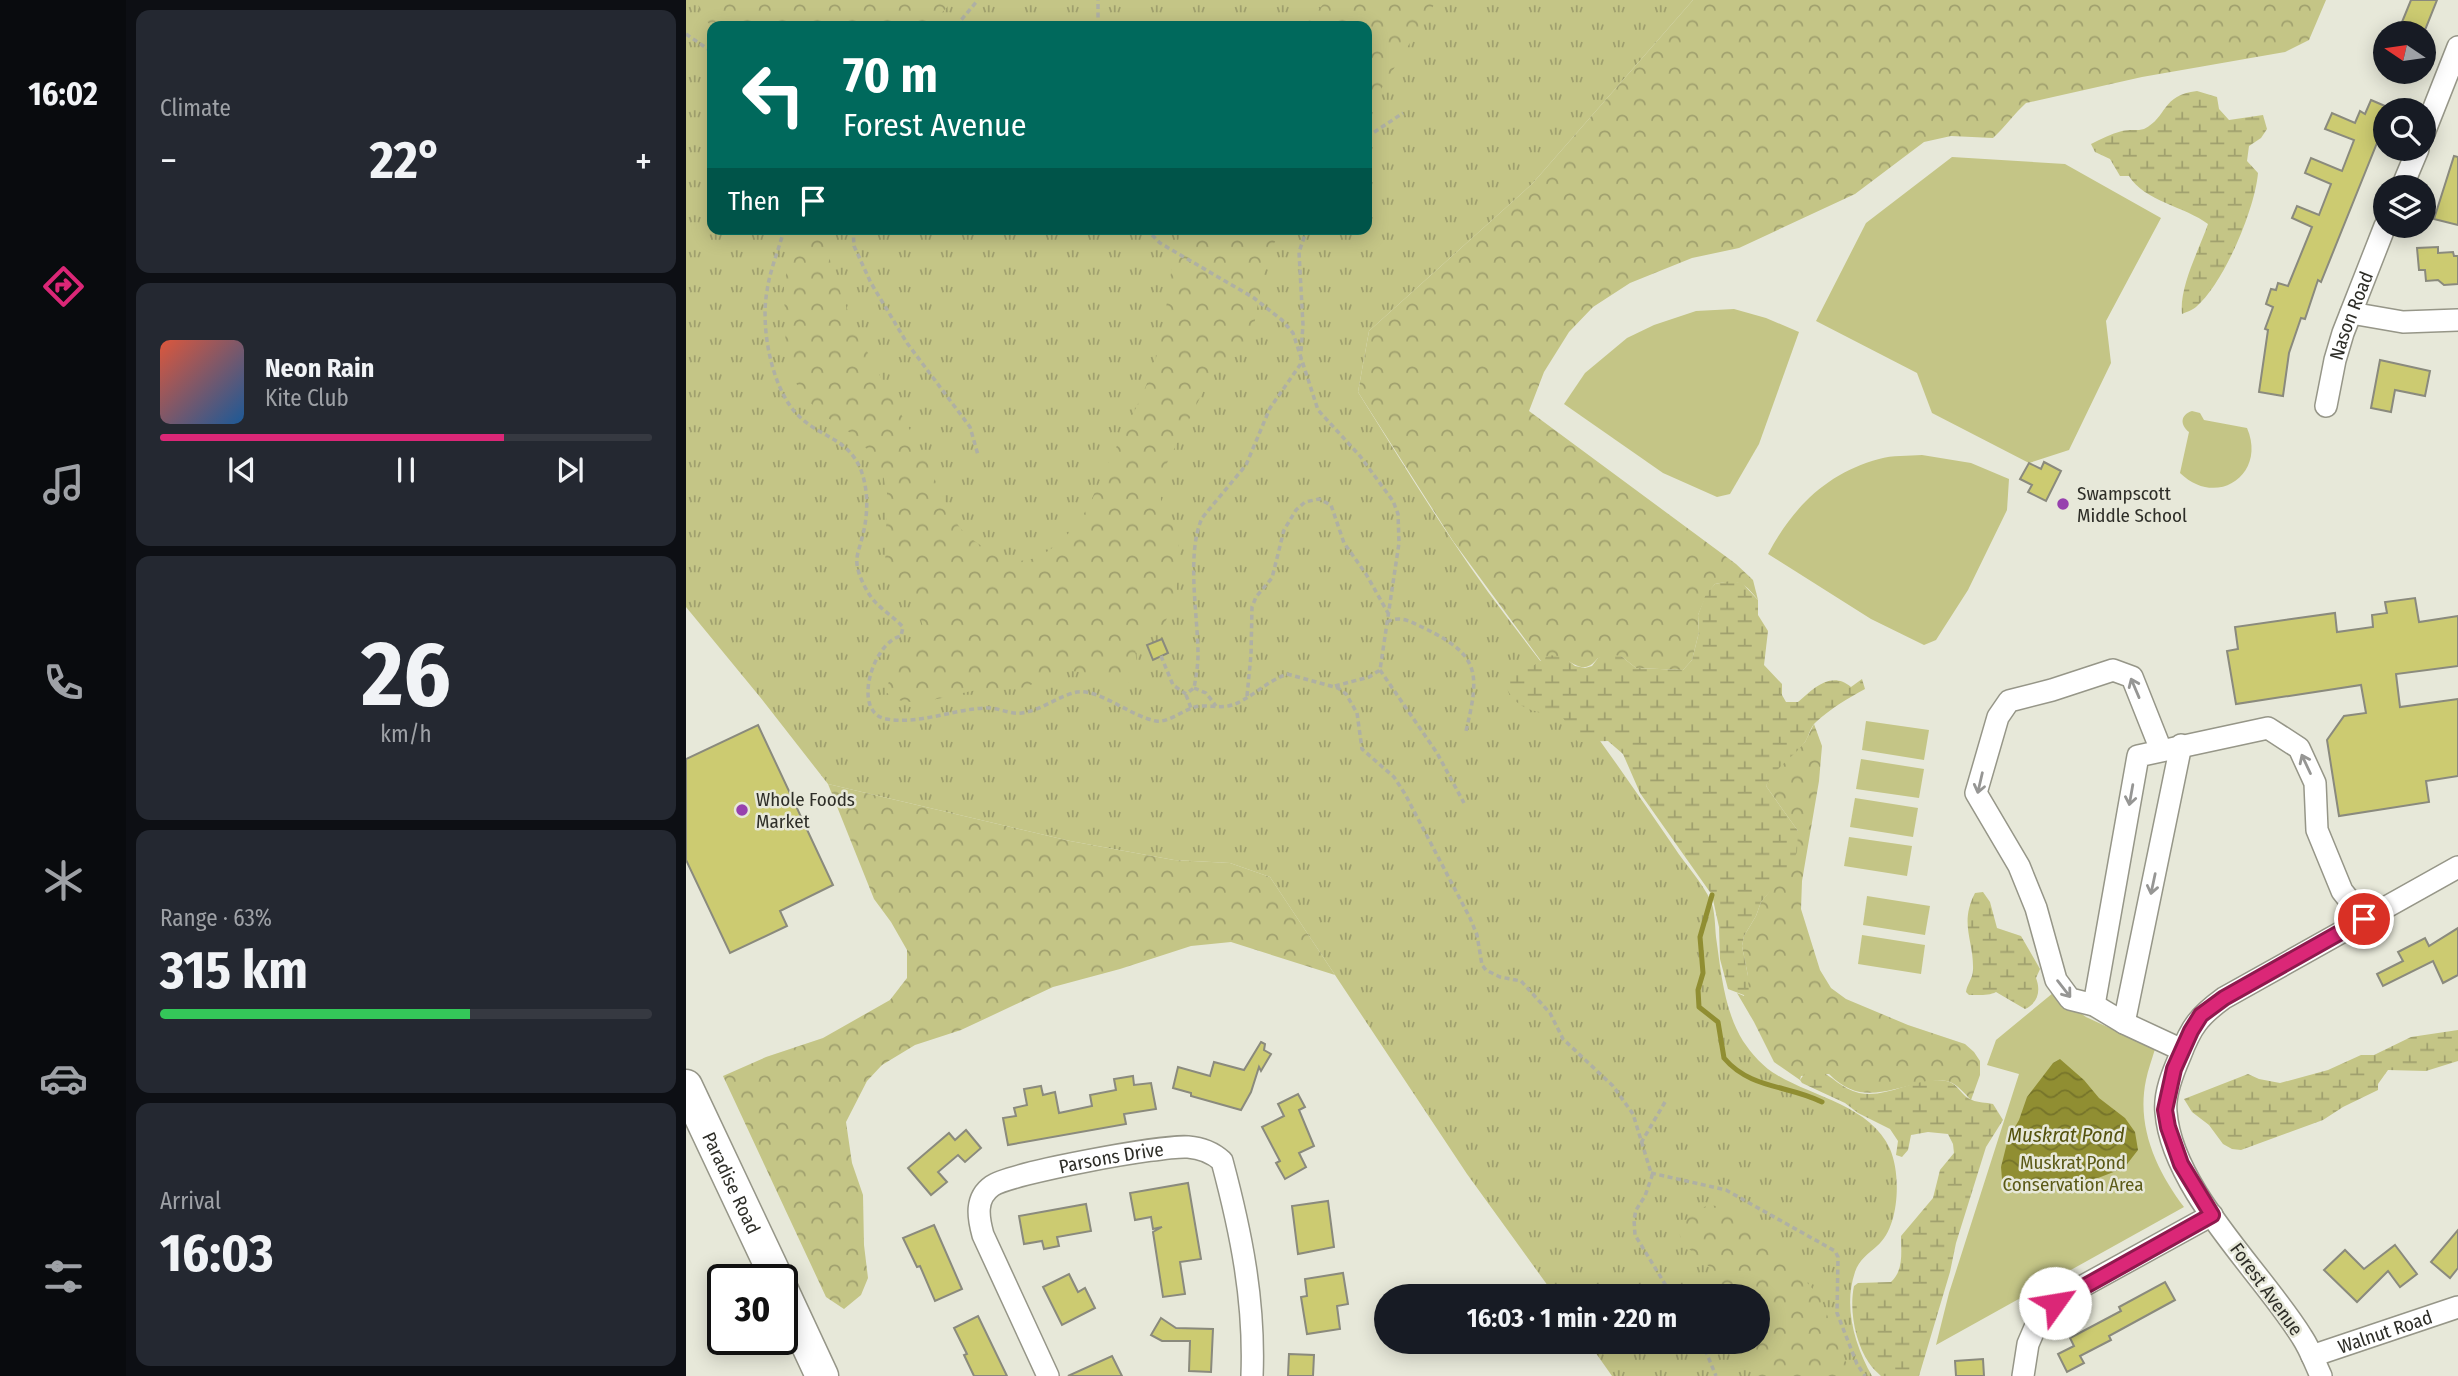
<!DOCTYPE html>
<html lang="en">
<head>
<meta charset="utf-8">
<style>
	:root { --surface:#171b24; --page:#242831; --text:#f1f3f6; --muted:#9ea1a6; --line:#363941; --accent:#db2777 }
	body { margin:0; font-family:"Fira Sans Condensed",sans-serif; background:var(--page); color:var(--text); height:100vh; display:flex; flex-direction:column; font-size:26px; white-space:nowrap }
	* { box-sizing:border-box; margin:0 }
	p { font-size:23px; color:var(--muted) }
	.icon { flex:none; width:38px; height:38px; fill:none; stroke:currentColor; stroke-width:2; stroke-linecap:round; stroke-linejoin:round }
	.map { position:relative; flex:1; overflow:hidden }
	.sheet { display:flex; flex-direction:column; gap:10px; padding:10px; background:#0d0f14; width:560px }
	.sheet>* { flex:none }
	.guide { position:absolute; left:21px; top:21px; width:665px; height:214px; border-radius:14px; box-shadow:0 4px 18px #0003; background:#00695c; color:#fff; overflow:hidden }
	.needle { width:46px; rotate:283deg }
	.tools { position:absolute; left:1687px; top:21px; display:grid; gap:14px }
	.tools a { display:grid; place-items:center; width:63px; height:63px; border-radius:50%; background:var(--surface); box-shadow:0 4px 18px #0003; font-size:35px }
	.speed { position:absolute; left:21px; top:1264px; display:flex; gap:14px; font-size:35px; font-weight:700; text-align:center }
	.speed>* { display:grid; place-content:center; width:91px; height:91px; border-radius:50%; background:var(--surface); box-shadow:0 4px 18px #0003; line-height:1 }
	.speed .limit { border:4px solid #111; border-radius:10px; background:#fff; color:#111 }
	.pin { position:absolute; display:grid; place-items:center; width:60px; height:60px; color:#fff; margin:-30px; border:4px solid #fff; border-radius:50%; box-shadow:0 2px 7px #0007 }
	.me { position:absolute; width:77px; margin:-38px; rotate:58deg; stroke-linejoin:round; filter:drop-shadow(0 0 5px #0008) }
	.turn { display:flex; align-items:center; gap:24px; height:147px; padding:0 21px; font-size:32px }
	.turn .icon { width:91px; height:91px; stroke-width:2.5 }
	.turn b { display:block; font-size:49px; line-height:60px }
	.then { display:flex; align-items:center; height:66px; padding:0 21px; background:#0003; gap:14px; font-size:26px }
	.big { font-size:52px; font-weight:700; line-height:1.1 }
	.sheet .widget { flex:1; display:flex; flex-direction:column; justify-content:center; gap:10px; min-width:0; padding:0 24px; border-radius:14px; background:var(--page) }
	.sheet .dial { align-items:center; gap:0 }
	.dial b { font-size:91px; line-height:1 }
	.song { display:flex; align-items:center; gap:21px }
	.cover { width:84px; height:84px; border-radius:10px; background:linear-gradient(135deg,hsl(10 70% 55%),hsl(210 70% 35%)) }
	.played { height:7px; border-radius:4px; background:linear-gradient(90deg,var(--accent) 70%,var(--line) 70%) }
	.keys { display:flex; justify-content:space-around; direction:ltr }
	.heat { display:flex; justify-content:space-between; align-items:center; font-size:38px; direction:ltr }
	.charge { height:10px; border-radius:5px; background:linear-gradient(90deg,#34c759 63%,var(--line) 0) }
	.trip { position:absolute; left:688px; top:1284px; width:396px; height:70px; border-radius:35px; background:var(--surface); box-shadow:0 4px 18px #0003; font-weight:700; line-height:70px; text-align:center }
	main { display:flex; flex:1; min-height:0 }
	.dock { display:flex; flex-direction:column; width:126px; justify-content:space-around; align-items:center; background:#090b0e; color:var(--muted) }
	.dock .icon { width:49px; height:49px }
	.dock .on { color:var(--accent) }
	.dock b { font-size:32px; color:var(--text) }
	.map>svg:first-child { display:block }
	.grass { fill:url(#grass-tufts); fill-rule:evenodd }
	.forest { fill:url(#forest-crowns) }
	.wetland { fill:url(#wetland-marsh) }
	.park { fill:#c4c586 }
	.water { fill:url(#water-waves) }
	.lines { fill:none; stroke-linecap:round; stroke-linejoin:round }
	.stream { stroke:#908e32; stroke-width:5 }
	.building { fill:#cccb71; stroke:#8a8a7d; stroke-width:2 }
	.minor-casing { stroke:#969688; stroke-width:24 }
	.highway-casing { stroke:#969688; stroke-width:35 }
	.path { stroke:#afb0a4; stroke-width:3.5; stroke-dasharray:5 3.5; stroke-linecap:butt }
	.minor { stroke:#fff; stroke-width:21 }
	.highway { stroke:#fff; stroke-width:32 }
	.oneway { stroke:#969694 }
	.route-casing { stroke:#8e194d; stroke-width:18 }
	.route { stroke:#db2777; stroke-width:12 }
	.poi-dot { fill:#9741ae; stroke:#e7e8d9; stroke-width:2.5 }
	.labels { text-anchor:middle; stroke-width:5; stroke-linejoin:round; paint-order:stroke }
	.street-label { font-size:19px; fill:#2e2e28; stroke:#e7e8d9 }
	.poi-label { font-size:19px; fill:#2e2e28; stroke:#e7e8d9; text-anchor:start }
	.park-label { font-size:19px; fill:#5b5a17; stroke:#e7e8d9 }
	.water-label { font-size:21px; font-style:italic; fill:#54520d; stroke:#e7e8d9 }
</style>
</head>
<body>
<main>
<nav class="dock">
<b>16:02</b>
<svg class="icon on" aria-label="directions" viewBox="0 0 24 24"><path d="M12 3l9 9-9 9-9-9zM9 14v-3h6M13 9l2 2-2 2"/></svg>
<svg class="icon" aria-label="music" viewBox="0 0 24 24"><path d="M9 18V5l10-2v13"/><circle cx="6" cy="18" r="3"/><circle cx="16" cy="16" r="3"/></svg>
<svg class="icon" aria-label="phone" viewBox="0 0 24 24"><path d="M5 4h4l2 5-3 2q2 4 5 5l2-3 5 2v4C11 20 4 13 5 4z"/></svg>
<svg class="icon" aria-label="climate" viewBox="0 0 24 24"><path d="M12 3v18M4 7l16 10M4 17L20 7"/></svg>
<svg class="icon" aria-label="car" viewBox="0 0 24 24"><path d="M5 17H2v-5l4-1 3-4h7l3 4 3 1v5h-3M9 17h6M6 11h13"/><circle cx="7" cy="17" r="2"/><circle cx="17" cy="17" r="2"/></svg>
<svg class="icon" aria-label="filters" viewBox="0 0 24 24"><path d="M4 7h16M4 17h16"/><circle cx="9" cy="7" r="2"/><circle cx="15" cy="17" r="2"/></svg>
</nav>
<section class="sheet">
<div class="widget"><p>Climate</p>
<div class="heat"><a>−</a><b class="big">22°</b><a>+</a></div>
</div>
<div class="widget">
<div class="song"><i class="cover"></i><div><b>Neon Rain</b><p>Kite Club</p></div></div>
<div class="played"></div>
<div class="keys"><svg class="icon" aria-label="previous" viewBox="0 0 24 24"><path d="M18 5L8 12l10 7zM5 5v14"/></svg><svg class="icon" aria-label="pause" viewBox="0 0 24 24"><path d="M8 5v14M16 5v14"/></svg><svg class="icon" aria-label="next" viewBox="0 0 24 24"><path d="M6 5l10 7-10 7zM19 5v14"/></svg></div>
</div>
<div class="widget dial"><b>26</b><p>km/h</p></div>
<div class="widget"><p>Range · 63%</p><b class="big">315 km</b><div class="charge"></div></div>
<div class="widget"><p>Arrival</p><b class="big">16:03</b></div>
</section>
<div class="map">
<svg width="1772" height="1376" viewBox="0 0 1772 1376">
	<defs>
		<pattern id="grass-tufts" width="24" height="20" patternUnits="userSpaceOnUse" patternTransform="scale(1.75)"><rect width="24" height="20" fill="#c4c586"/><path d="M3 7l-1-3M5 7V3M7 7l1-3M15 17l-1-3M17 17v-4M19 17l1-3" fill="none" stroke="#a0a06e"/></pattern>
		<pattern id="forest-crowns" width="20" height="18" patternUnits="userSpaceOnUse" patternTransform="scale(1.75)"><rect width="20" height="18" fill="#c4c586"/><path d="M2 6a3 3 0 1 1 6 0M12 15a3 3 0 1 1 6 0" fill="none" stroke="#a0a06e"/></pattern>
		<pattern id="wetland-marsh" width="20" height="14" patternUnits="userSpaceOnUse" patternTransform="scale(1.75)"><rect width="20" height="14" fill="#c4c586"/><path d="M1 5h8M5 5V1M11 12h8M15 12V8" fill="none" stroke="#a0a06e"/></pattern>
		<pattern id="water-waves" width="16" height="10" patternUnits="userSpaceOnUse" patternTransform="scale(1.75)"><rect width="16" height="10" fill="#908e32"/><path d="M0 5q4-4 8 0t8 0" fill="none" stroke="#76742a"/></pattern>
	</defs>
	<rect width="100%" height="100%" fill="#e7e8d9"/>
	<path class="grass" d="M 0,0 L 1007,0 L 846,184 L 683,331 L 672,392 C 703,441 733,491 766,540 C 804,598 849,653 891,709 C 924,754 956,800 988,847 C 999,864 1016,882 1025,901 C 1029,911 1029,926 1030,937 C 1035,972 1038,1010 1057,1041 C 1065,1053 1078,1068 1091,1075 C 1127,1097 1185,1106 1204,1149 C 1215,1174 1214,1227 1191,1246 C 1182,1254 1173,1260 1169,1272 C 1157,1307 1169,1346 1186,1376 L 926,1376 L 902,1342 L 1071,1342 L 1071,1297 L 870,1297 L 781,1174 L 584,877 L 544,863 L 488,860 L 384,841 L 142,784 L 74,697 L 0,607 ZM 26,26 L 681,26 L 681,229 L 26,229 Z"/>
	<g class="forest">
		<path d="M 10,0 L 268,0 L 243,26 L 26,27 L 17,17 Z"/>
		<path d="M 641,0 L 751,0 L 695,89 L 681,102 L 681,26 L 618,26 Z"/>
		<path d="M 1007,0 L 1640,0 L 1623,40 L 1599,52 L 1456,77 L 1340,103 C 1328,114 1319,127 1307,138 L 1265,136 L 1238,142 L 1169,194 L 1053,248 L 1006,258 L 944,283 L 907,307 L 883,332 L 858,372 L 843,411 L 1050,564 L 1067,580 L 1072,600 C 1057,581 1053,580 1029,584 L 1021,594 L 1012,615 L 1013,632 L 1006,660 L 997,670 L 950,668 L 935,656 L 912,658 C 891,684 883,645 855,661 L 767,541 L 672,392 L 683,331 L 846,184 Z"/>
		<path d="M 108,229 L 137,229 C 151,312 200,383 238,456 C 246,472 266,521 277,531 C 290,544 309,556 327,560 C 352,565 374,543 389,526 C 403,510 410,488 419,470 C 441,424 467,383 476,333 C 483,298 483,264 496,229 L 596,229 L 581,256 L 568,325 L 562,339 L 523,380 L 480,465 L 474,491 L 475,500 L 486,519 L 493,542 L 493,566 L 489,603 L 478,624 L 451,637 L 449,646 L 451,668 L 442,683 C 421,680 401,670 379,671 C 366,671 352,683 339,687 C 322,692 303,688 286,691 C 263,695 214,714 199,690 L 210,667 L 225,652 L 237,627 L 231,606 L 211,588 L 199,573 L 201,493 L 196,470 L 185,453 L 166,434 L 133,412 L 115,393 L 100,362 L 98,286 Z"/>
		<path d="M 1128,724 L 1136,746 L 1133,781 L 1116,881 L 1115,909 L 1134,970 L 1145,988 L 1160,999 L 1222,1025 L 1279,1044 L 1288,1052 L 1294,1061 L 1294,1075 L 1285,1100 C 1279,1094 1272,1085 1264,1082 C 1255,1079 1245,1081 1236,1083 C 1199,1090 1174,1105 1143,1074 L 1115,1076 L 1114,1080 L 1088,1062 L 1068,1022 L 1051,993 L 1058,996 L 1062,976 L 1056,946 L 1058,936 L 1070,916 L 1075,902 L 1083,892 L 1112,831 L 1080,786 L 1085,774 L 1119,742 Z"/>
		<path d="M 142,784 L 384,841 L 488,860 L 544,863 L 584,877 L 649,975 L 545,942 L 505,946 L 434,969 L 367,987 L 275,1030 L 229,1045 L 196,1065 L 181,1081 L 160,1122 L 166,1163 L 177,1195 L 178,1245 L 182,1278 L 175,1295 L 158,1309 L 140,1297 L 37,1076 L 80,1057 L 137,1038 L 204,1000 L 221,978 L 221,950 L 205,922 L 188,899 Z"/>
		<path d="M 1022,1205 L 1039,1207 L 1077,1234 L 1135,1298 L 1153,1348 L 1167,1376 L 1069,1376 L 1068,1342 L 1071,1342 L 1071,1297 L 1039,1297 C 1034,1289 1032,1279 1027,1271 C 1015,1256 995,1249 992,1228 L 1007,1213 Z"/>
	</g>
	<g class="wetland">
		<path d="M 1511,91 L 1531,97 L 1533,109 L 1543,120 L 1577,115 L 1581,129 L 1575,138 L 1563,146 L 1561,161 L 1572,173 C 1569,209 1538,283 1510,307 C 1507,310 1500,312 1496,314 C 1493,287 1513,250 1522,224 C 1500,207 1458,201 1443,176 L 1434,176 L 1424,159 L 1409,152 L 1405,144 C 1415,139 1425,134 1436,131 C 1443,129 1452,131 1458,129 C 1482,117 1475,95 1511,91 Z"/>
		<path d="M 1044,581 L 1056,583 L 1072,600 L 1072,615 L 1082,631 L 1078,665 L 1096,684 L 1096,695 L 1100,702 L 1112,702 C 1127,689 1145,670 1165,687 L 1176,679 L 1179,689 C 1162,698 1144,709 1130,722 C 1124,727 1123,736 1119,742 C 1107,758 1089,767 1080,786 L 1112,831 L 1111,852 L 1104,868 L 1075,902 L 1070,916 L 1058,936 L 1056,946 L 1062,976 L 1063,997 L 1042,989 L 1034,959 L 1033,927 L 1026,895 L 954,793 L 937,754 L 922,741 L 892,742 C 884,733 882,724 875,715 C 846,712 827,710 817,679 L 847,666 L 863,655 L 878,657 L 889,666 L 899,668 L 906,666 L 912,658 L 922,654 L 935,656 L 950,668 L 997,670 L 1006,660 L 1013,632 L 1012,615 L 1020,594 L 1029,584 Z"/>
		<path d="M 1297,892 L 1304,902 L 1311,928 L 1335,936 L 1354,969 L 1350,978 C 1355,991 1352,1003 1339,1009 L 1310,992 C 1303,996 1291,995 1283,995 L 1280,992 C 1281,984 1287,978 1287,970 C 1288,940 1273,924 1289,893 Z"/>
		<path d="M 1772,1030 L 1772,1061 L 1740,1071 L 1702,1070 L 1692,1084 L 1692,1090 L 1657,1107 L 1637,1120 L 1555,1150 L 1546,1149 L 1537,1144 L 1523,1125 L 1506,1112 L 1498,1099 L 1562,1074 L 1573,1079 L 1594,1083 L 1642,1070 L 1675,1055 L 1688,1055 L 1725,1037 Z"/>
		<path d="M 1131,1069 C 1146,1076 1156,1089 1173,1093 C 1202,1099 1230,1076 1260,1081 C 1272,1083 1275,1096 1286,1100 C 1292,1103 1300,1102 1307,1104 L 1317,1120 L 1300,1147 L 1270,1243 L 1264,1272 L 1233,1376 L 1195,1376 C 1191,1372 1186,1368 1183,1363 C 1169,1342 1163,1310 1168,1286 L 1172,1283 L 1205,1282 C 1218,1270 1215,1252 1215,1236 L 1247,1198 L 1254,1170 L 1268,1153 L 1267,1144 L 1262,1134 L 1242,1132 L 1225,1135 L 1222,1150 L 1216,1157 L 1210,1155 L 1212,1141 L 1204,1129 L 1172,1113 L 1159,1103 L 1116,1083 L 1114,1080 L 1121,1070 Z"/>
	</g>
	<g class="park">
		<path d="M 1266,157 L 1379,164 L 1475,218 L 1420,321 L 1425,363 L 1383,450 L 1343,463 L 1246,413 L 1231,373 L 1130,321 L 1180,223 Z"/>
		<path d="M 1048,309 L 1080,318 L 1113,332 L 1073,444 L 1044,494 L 1031,497 L 977,473 L 878,404 L 899,373 L 941,338 L 968,325 L 1010,311 Z"/>
		<path d="M 1506,411 L 1514,413 L 1518,420 L 1561,428 C 1581,474 1531,509 1494,473 L 1503,432 C 1494,425 1494,415 1506,411 Z"/>
		<path d="M 1236,455 L 1285,463 L 1323,479 L 1321,510 L 1282,590 L 1250,640 L 1238,645 L 1185,619 L 1082,554 C 1107,507 1141,473 1193,459 C 1206,455 1223,456 1236,455 Z"/>
		<path d="M 1180,721 L 1243,730 L 1238,760 L 1176,750 Z"/>
		<path d="M 1175,759 L 1238,769 L 1233,798 L 1170,789 Z"/>
		<path d="M 1169,798 L 1232,808 L 1227,837 L 1164,827 Z"/>
		<path d="M 1163,837 L 1226,846 L 1221,876 L 1158,866 Z"/>
		<path d="M 1181,896 L 1244,906 L 1239,935 L 1177,925 Z"/>
		<path d="M 1176,935 L 1239,945 L 1235,974 L 1172,964 Z"/>
		<path d="M 1367,993 L 1400,1017 L 1469,1049 C 1466,1059 1462,1070 1460,1080 C 1450,1127 1471,1171 1498,1207 L 1250,1345 L 1263,1293 L 1333,1074 L 1301,1065 L 1310,1040 Z"/>
	</g>
	<path class="water" d="M 1374,1059 L 1398,1080 L 1413,1098 L 1439,1118 L 1449,1132 L 1452,1150 L 1438,1168 L 1412,1178 L 1345,1192 L 1324,1189 L 1316,1179 L 1315,1167 L 1322,1139 L 1333,1120 L 1341,1097 L 1367,1063 Z"/>
	<g class="lines">
		<path class="stream" d="M 1026,895 L 1014,937 L 1017,973 L 1012,990 L 1013,1007 L 1032,1022 L 1038,1058 C 1064,1089 1102,1085 1136,1102"/>
	</g>
	<g class="building">
		<path d="M 1725,0 L 1751,0 L 1739,30 L 1735,28 L 1732,33 L 1714,27 Z"/>
		<path d="M 1685,100 L 1699,106 L 1699,140 L 1693,138 L 1635,282 L 1632,280 L 1619,319 L 1615,318 L 1603,353 L 1597,396 L 1573,392 L 1582,330 L 1579,329 L 1587,307 L 1580,304 L 1585,289 L 1590,290 L 1592,283 L 1602,286 L 1626,227 L 1606,218 L 1611,206 L 1633,215 L 1645,184 L 1619,173 L 1625,158 L 1656,171 L 1668,140 L 1639,129 L 1646,113 L 1669,123 L 1674,111 L 1679,114 Z"/>
		<path d="M 1768,156 L 1772,157 L 1772,225 L 1748,219 Z"/>
		<path d="M 1752,247 L 1752,253 L 1767,252 L 1768,256 L 1772,256 L 1772,284 L 1758,285 L 1752,280 L 1740,281 L 1739,270 L 1733,270 L 1731,248 Z"/>
		<path d="M 1694,360 L 1744,371 L 1739,396 L 1709,390 L 1705,412 L 1685,408 Z"/>
		<path d="M 1358,462 L 1375,471 L 1360,501 L 1342,492 L 1346,485 L 1334,479 L 1343,463 L 1355,469 Z"/>
		<path d="M 1729,598 L 1733,622 L 1772,616 L 1772,666 L 1710,674 L 1714,707 L 1772,699 L 1772,776 L 1740,781 L 1743,802 L 1653,816 L 1641,740 L 1658,716 L 1680,713 L 1675,685 L 1550,704 L 1541,651 L 1552,649 L 1549,627 L 1649,613 L 1651,632 L 1687,627 L 1686,615 L 1701,613 L 1699,602 Z"/>
		<path d="M 476,639 L 482,653 L 467,660 L 461,645 Z"/>
		<path d="M 72,725 L 147,885 L 94,911 L 101,926 L 44,953 L 0,860 L 0,759 Z"/>
		<path d="M 1772,928 L 1772,975 L 1757,983 L 1747,961 L 1697,986 L 1691,974 L 1717,961 L 1712,952 L 1739,938 L 1743,946 Z"/>
		<path d="M 575,1042 L 579,1044 L 578,1050 L 585,1054 L 575,1071 L 573,1067 L 565,1092 L 555,1110 L 505,1096 L 505,1093 L 487,1088 L 492,1067 L 524,1076 L 528,1062 L 558,1070 Z"/>
		<path d="M 447,1076 L 448,1085 L 465,1083 L 470,1109 L 438,1114 L 440,1124 L 322,1145 L 317,1118 L 330,1116 L 328,1108 L 341,1105 L 338,1089 L 355,1086 L 357,1095 L 369,1092 L 373,1113 L 406,1106 L 404,1095 L 430,1090 L 428,1079 Z"/>
		<path d="M 612,1094 L 619,1107 L 613,1110 L 628,1146 L 613,1153 L 620,1167 L 599,1179 L 590,1163 L 594,1161 L 576,1127 L 598,1116 L 592,1104 Z"/>
		<path d="M 280,1130 L 295,1148 L 279,1162 L 272,1155 L 252,1172 L 261,1182 L 245,1195 L 222,1168 L 263,1133 L 269,1140 Z"/>
		<path d="M 502,1183 L 515,1259 L 494,1262 L 499,1294 L 477,1297 L 467,1232 L 476,1227 L 467,1229 L 465,1217 L 449,1220 L 444,1193 Z"/>
		<path d="M 642,1201 L 648,1247 L 612,1254 L 606,1206 Z"/>
		<path d="M 400,1204 L 405,1231 L 371,1237 L 373,1246 L 358,1249 L 356,1241 L 338,1244 L 333,1216 Z"/>
		<path d="M 248,1225 L 276,1289 L 249,1301 L 234,1266 L 231,1267 L 217,1238 Z"/>
		<path d="M 1772,1230 L 1772,1268 L 1764,1278 L 1745,1262 Z"/>
		<path d="M 1709,1245 L 1731,1274 L 1714,1287 L 1702,1271 L 1671,1302 L 1638,1270 L 1659,1250 L 1678,1269 Z"/>
		<path d="M 657,1273 L 662,1304 L 651,1306 L 654,1329 L 621,1334 L 615,1297 L 621,1296 L 619,1279 Z"/>
		<path d="M 383,1274 L 392,1292 L 399,1288 L 409,1308 L 376,1325 L 357,1287 Z"/>
		<path d="M 1479,1282 L 1489,1300 L 1423,1336 L 1425,1340 L 1394,1356 L 1398,1363 L 1381,1372 L 1372,1354 L 1388,1346 L 1384,1338 L 1435,1311 L 1433,1307 Z"/>
		<path d="M 292,1316 L 321,1376 L 288,1376 L 278,1355 L 281,1354 L 268,1328 Z"/>
		<path d="M 475,1318 L 490,1328 L 527,1329 L 525,1372 L 503,1371 L 504,1341 L 476,1341 L 465,1335 Z"/>
		<path d="M 603,1354 L 628,1355 L 627,1376 L 602,1376 Z"/>
		<path d="M 426,1356 L 436,1376 L 382,1376 Z"/>
		<path d="M 1297,1359 L 1298,1376 L 1270,1376 L 1269,1361 Z"/>
	</g>
	<g class="lines">
		<g class="minor-casing">
			<g id="minor">
				<path d="M 1738,133 L 1772,47"/>
				<path d="M 1716,187 L 1732,149"/>
				<path d="M 1665,313 L 1717,322 L 1772,320"/>
				<path id="s1" d="M 1640,406 L 1649,360 L 1657,333 L 1699,226"/>
				<path d="M 1475,750 L 1446,677 L 1427,670 L 1366,690 L 1323,701 L 1312,717 L 1290,793 L 1333,866 L 1350,908 L 1370,980 L 1384,999 L 1408,1005 L 1438,1023 L 1496,1050"/>
				<path d="M 1408,1005 L 1452,756 L 1582,728 L 1613,748 L 1629,783 L 1631,830 L 1656,891 L 1678,919"/>
				<path d="M 1438,1023 L 1495,745"/>
				<path id="s2" d="M 1626,1356 L 1772,1307"/>
				<path id="s3" d="M 362,1376 L 297,1235 C 292,1217 289,1198 306,1186 C 324,1173 477,1145 502,1147 C 515,1148 526,1152 536,1161 C 555,1232 569,1301 566,1376"/>
				<path d="M 1337,1376 L 1342,1344 L 1354,1316 L 1397,1286 L 1526,1215"/>
				<path d="M 1635,1376 C 1629,1363 1624,1349 1616,1337 C 1576,1272 1486,1190 1480,1112 C 1478,1094 1487,1072 1494,1056 C 1505,1027 1513,1016 1538,998 L 1772,867"/>
			</g>
		</g>
		<g class="highway-casing">
			<g id="highway">
				<path id="s4" d="M 0,1086 L 91,1279"/>
				<path d="M 96,1290 L 136,1376"/>
			</g>
		</g>
		<g class="path">
			<path d="M 270,26 L 292,0"/>
			<path d="M 412,26 L 412,0"/>
			<path d="M 0,34 L 26,52"/>
			<path d="M 681,137 L 717,113"/>
			<path d="M 98,229 C 93,250 84,269 81,291 C 74,328 86,394 116,419 C 139,439 162,439 175,470 C 183,492 182,516 176,538 C 174,547 170,555 171,564 C 172,574 178,586 183,594 C 192,608 206,615 217,627 L 215,636 C 187,642 165,712 200,719 C 233,725 267,709 300,708 C 312,707 324,715 336,713 C 356,710 372,696 391,692 C 412,688 446,717 470,721 C 482,723 497,710 509,707 C 521,704 534,709 546,705 C 563,700 581,681 601,674 L 652,688 L 660,694 L 671,713 L 676,749 L 708,777 L 719,794 L 784,918 L 791,935 L 796,965 L 800,970 L 814,977 L 835,981 L 864,1013 L 877,1039 L 927,1086 L 947,1114 L 966,1176 L 959,1196 L 950,1210 L 948,1220 L 949,1235 L 987,1297"/>
			<path d="M 167,229 L 168,246 L 185,283 L 221,343 L 284,427 L 292,455"/>
			<path d="M 460,229 L 474,243 L 568,298 L 596,320 L 607,333 L 632,410 L 674,456 L 707,501 L 712,514 L 713,543 L 694,670 L 683,677 L 649,686"/>
			<path d="M 615,351 L 617,325 L 613,252 L 621,229"/>
			<path d="M 701,622 C 715,615 725,622 738,628 C 794,655 794,673 780,731"/>
			<path d="M 475,656 L 487,685 L 500,694 L 508,688 C 510,677 512,666 512,655 C 512,615 500,554 516,518 L 560,465 L 584,408 L 614,365 L 615,359"/>
			<path d="M 694,670 L 751,753 L 778,803"/>
			<path d="M 508,688 L 520,693 L 530,706"/>
			<path d="M 500,695 L 505,708"/>
			<path d="M 561,696 L 565,655 L 566,607 L 570,597 L 586,578 L 598,530 L 610,510 L 619,502 L 633,499 L 645,505 L 658,543 L 680,574 L 702,613"/>
			<path d="M 955,1143 L 979,1102"/>
			<path d="M 965,1173 L 1040,1190 L 1149,1251 L 1152,1257 L 1151,1313 L 1171,1364 L 1179,1376"/>
			<path d="M 1016,1342 L 1030,1376"/>
		</g>
		<use href="#minor" class="minor"/>
		<use href="#highway" class="highway"/>
	</g>
	<defs><path id="oneway-shaft" d="M-6 0H5M1.5-3L5.5 0L1.5 3" fill="none" stroke-width="1.6" stroke-linecap="round" stroke-linejoin="round" transform="scale(1.75)"/></defs>
	<g class="oneway">
		<use href="#oneway-shaft" transform="translate(1449 688) rotate(-113)"/>
		<use href="#oneway-shaft" transform="translate(1620 764) rotate(-115)"/>
		<use href="#oneway-shaft" transform="translate(1294 783) rotate(103)"/>
		<use href="#oneway-shaft" transform="translate(1445 795) rotate(100)"/>
		<use href="#oneway-shaft" transform="translate(1467 884) rotate(102)"/>
		<use href="#oneway-shaft" transform="translate(1378 989) rotate(52)"/>
	</g>
	<g class="lines">
		<g class="route-casing">
			<path id="route" d="M 1369,1303 L 1526,1215 L 1495,1164 L 1482,1127 L 1479,1110 L 1488,1069 L 1505,1031 L 1515,1015 L 1538,998 L 1678,919"/>
		</g>
		<use href="#route" class="route"/>
	</g>
	<g class="poi-dot">
		<circle cx="1377" cy="504" r="7"/>
		<circle cx="56" cy="810" r="7"/>
	</g>
	<g class="labels">
		<g class="street-label">
			<text dy="7" stroke="none"><textPath href="#s1" startOffset="94">Nason Road</textPath></text>
			<text dy="7" stroke="none"><textPath href="#s3" startOffset="332">Parsons Drive</textPath></text>
			<text dy="7" stroke="none"><textPath href="#s4" startOffset="107">Paradise Road</textPath></text>
			<text transform="translate(1581 1289) rotate(54)" y="7">Forest Avenue</text>
			<text dy="7" stroke="none"><textPath href="#s2" startOffset="77">Walnut Road</textPath></text>
		</g>
		<g class="poi-label">
			<text x="1391" y="500">Swampscott<tspan x="1391" dy="22">Middle School</tspan></text>
			<text x="70" y="806">Whole Foods<tspan x="70" dy="22">Market</tspan></text>
		</g>
		<g class="park-label">
			<text x="1387" y="1169">Muskrat Pond<tspan x="1387" dy="22">Conservation Area</tspan></text>
		</g>
		<g class="water-label">
			<text x="1380" y="1142">Muskrat Pond</text>
		</g>
	</g>
</svg>
<div class="tools">
<a><svg class="needle" viewBox="-14 -14 28 28"><path d="M0-13l5 13h-10z" fill="#e53935"/><path d="M0 13l5-13h-10z" fill="#9ea1a6"/></svg></a>
<a><svg class="icon" aria-label="search" viewBox="0 0 24 24"><circle cx="10" cy="10" r="6"/><path d="M15 15l6 6"/></svg></a>
<a><svg class="icon" aria-label="layers" viewBox="0 0 24 24"><path d="M12 4l9 5-9 5-9-5zM3 14l9 5 9-5"/></svg></a>
</div>
<div class="speed"><div class="limit">30</div></div>
<div class="pin" style="left:1678px;top:919px;background:#d93025"><svg class="icon" aria-label="arrive" viewBox="0 0 24 24"><path d="M6 21V4h12l-3 4 3 4H6"/></svg></div>
<svg class="me" style="left:1369px;top:1303px" viewBox="-20 -20 40 40"><circle r="19" fill="#fff"/><path d="M0-13L10 11 0 6-10 11z" fill="#db2777"/></svg>
<div class="trip">16:03 · 1 min · 220 m</div>
<div class="guide">
<div class="turn"><svg class="icon" aria-label="left" viewBox="0 0 24 24"><path d="M17 20v-9H6M10 6l-5 5 5 5"/></svg><div><b>70 m</b>Forest Avenue</div></div>
<div class="then">Then<svg class="icon" aria-label="arrive" viewBox="0 0 24 24"><path d="M6 21V4h12l-3 4 3 4H6"/></svg></div>
</div>
</div>
</main>
</body>
</html>
